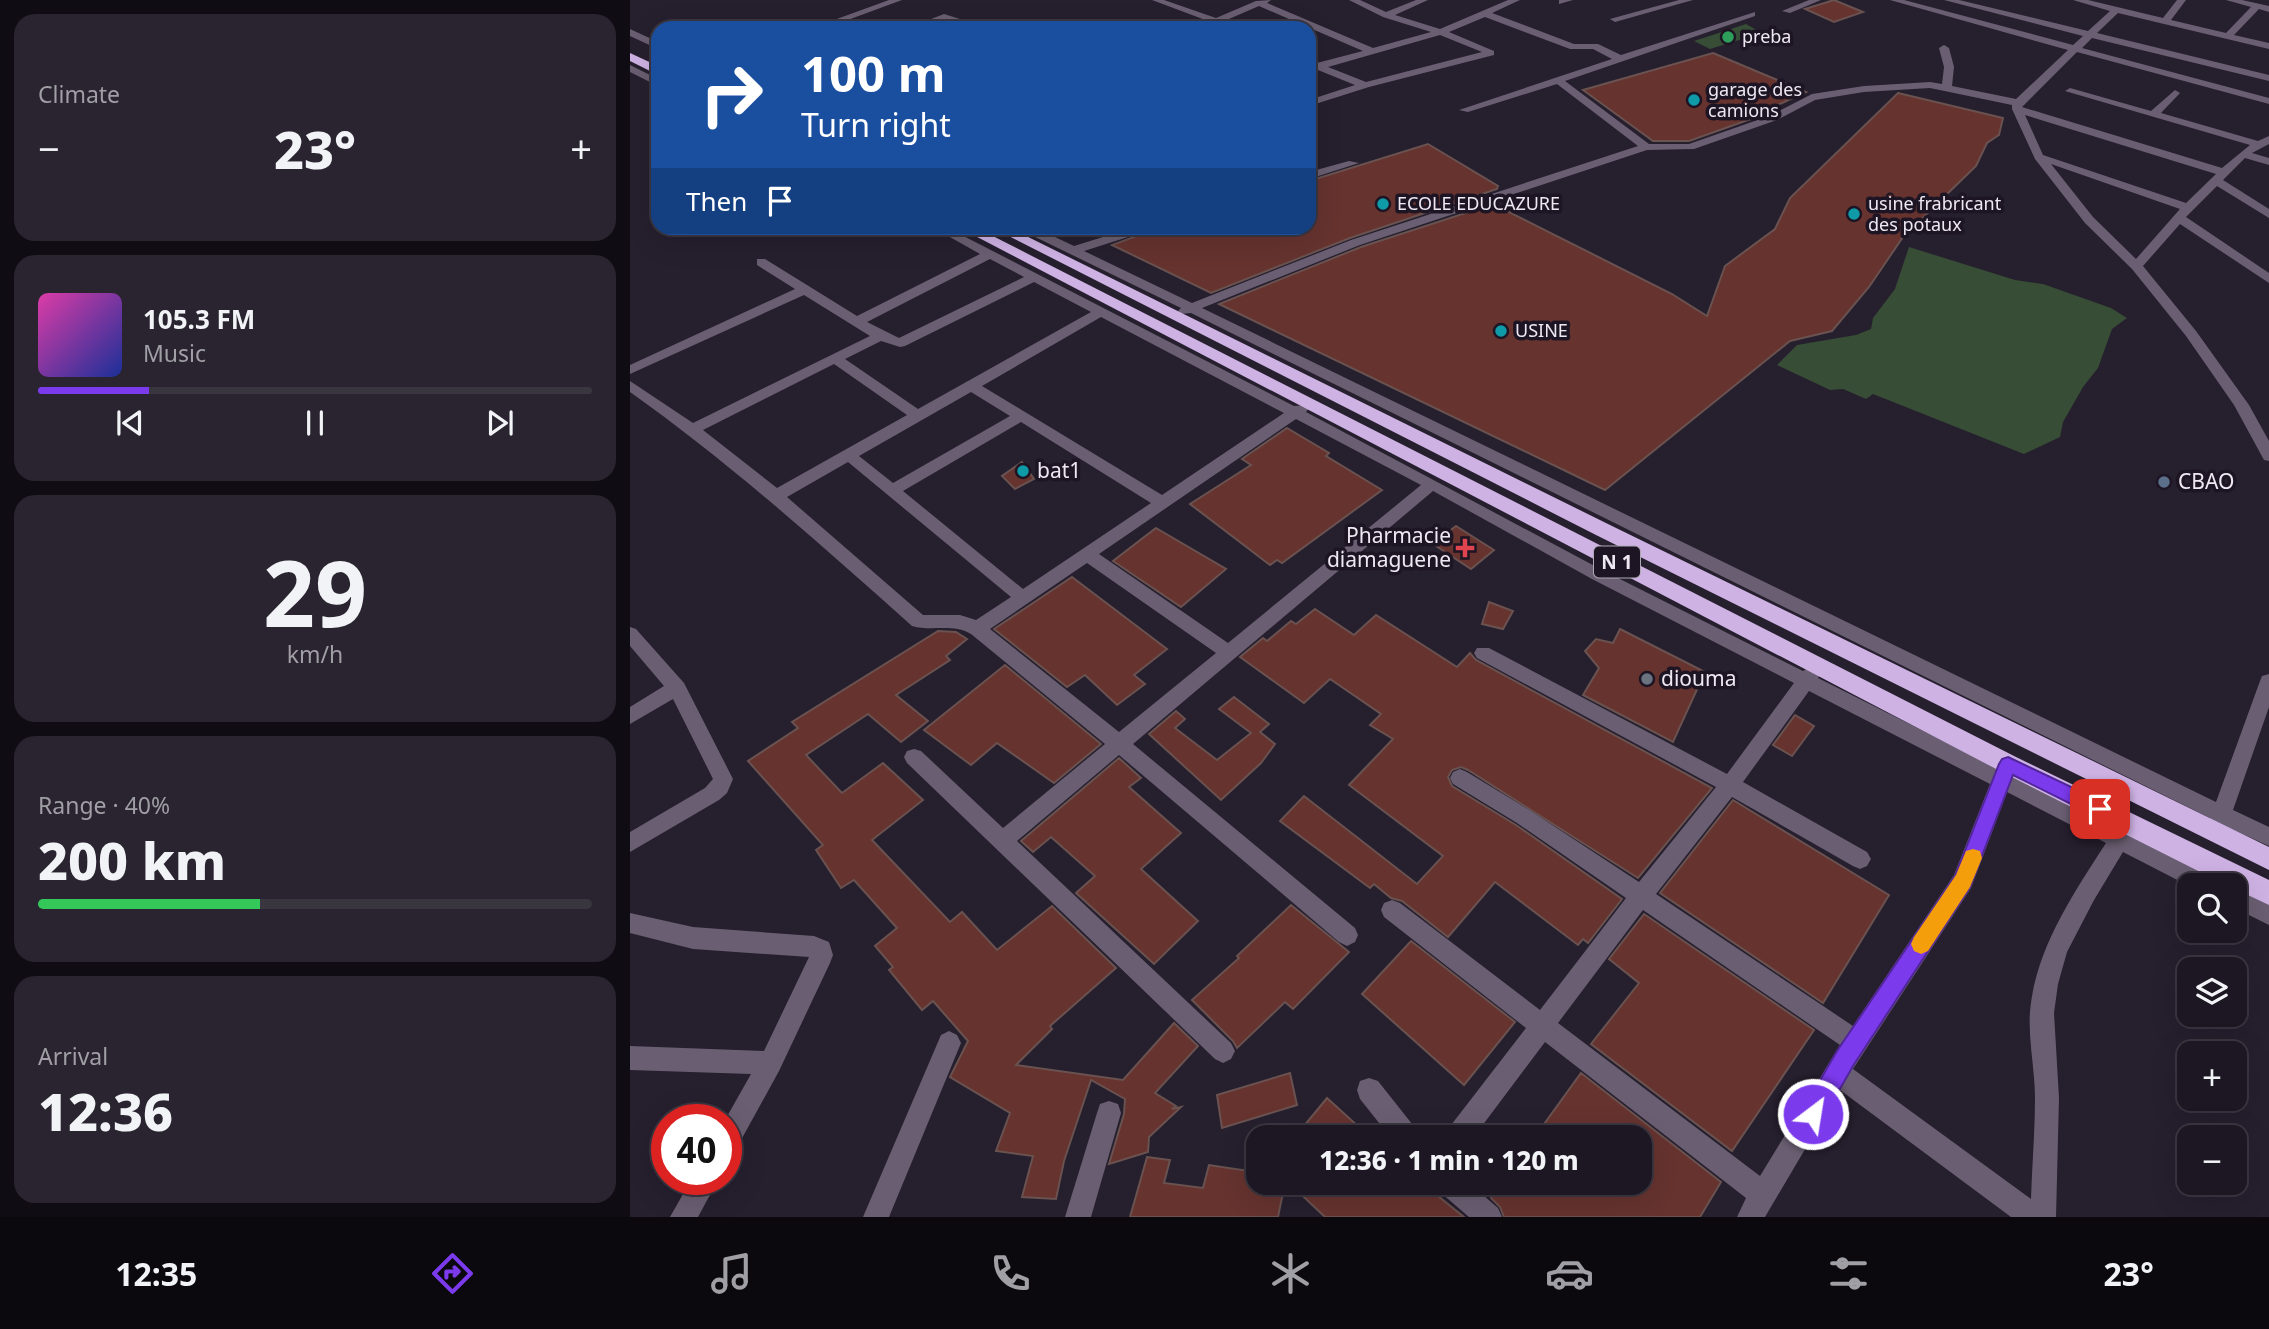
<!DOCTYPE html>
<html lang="en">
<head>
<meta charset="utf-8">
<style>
	:root { --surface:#1c1722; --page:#29242f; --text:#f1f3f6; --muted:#a09fa5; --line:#3a3640; --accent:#7c3aed }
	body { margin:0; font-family:"Noto Sans",sans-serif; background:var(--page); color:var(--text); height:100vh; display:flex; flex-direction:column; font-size:26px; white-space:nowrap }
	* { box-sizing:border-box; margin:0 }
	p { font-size:23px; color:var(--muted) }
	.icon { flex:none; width:38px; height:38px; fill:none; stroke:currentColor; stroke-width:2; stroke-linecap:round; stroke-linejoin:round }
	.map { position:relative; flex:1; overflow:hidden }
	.panel { display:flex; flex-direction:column; gap:14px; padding:14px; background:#0f0d13; width:630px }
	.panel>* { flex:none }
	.guide { position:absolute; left:21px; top:21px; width:665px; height:214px; border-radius:21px; box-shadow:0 7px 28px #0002,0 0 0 2px var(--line); background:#1a4fa0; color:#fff; overflow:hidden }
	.buttons { position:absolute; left:1547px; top:873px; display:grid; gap:14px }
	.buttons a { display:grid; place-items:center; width:70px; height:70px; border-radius:14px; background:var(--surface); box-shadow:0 7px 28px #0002,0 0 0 2px var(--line); font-size:35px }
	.speed { position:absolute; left:21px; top:1104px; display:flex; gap:14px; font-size:35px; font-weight:700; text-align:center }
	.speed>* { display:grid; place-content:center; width:91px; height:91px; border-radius:50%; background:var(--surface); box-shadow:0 7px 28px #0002,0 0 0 2px var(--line); line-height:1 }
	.speed .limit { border:10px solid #d22; background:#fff; color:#111 }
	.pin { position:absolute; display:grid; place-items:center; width:60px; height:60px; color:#fff; margin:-30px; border-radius:14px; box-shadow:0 4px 10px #0006 }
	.me { position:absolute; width:77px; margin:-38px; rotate:31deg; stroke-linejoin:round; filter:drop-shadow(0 0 5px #0008) }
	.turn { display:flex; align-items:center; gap:24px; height:147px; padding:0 35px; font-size:32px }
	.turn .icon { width:91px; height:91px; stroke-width:2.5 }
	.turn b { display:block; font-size:49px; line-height:60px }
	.then { display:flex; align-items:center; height:66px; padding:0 35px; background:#0003; gap:14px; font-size:26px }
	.big { font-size:52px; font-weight:800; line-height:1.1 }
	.panel .tile { flex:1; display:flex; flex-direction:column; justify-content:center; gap:10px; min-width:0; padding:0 24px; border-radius:21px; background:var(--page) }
	.panel .dial { align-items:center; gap:0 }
	.dial b { font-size:91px; line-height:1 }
	.song { display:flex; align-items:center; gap:21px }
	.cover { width:84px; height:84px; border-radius:10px; background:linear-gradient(135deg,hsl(320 70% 55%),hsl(230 70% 35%)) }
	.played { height:7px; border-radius:4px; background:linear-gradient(90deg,var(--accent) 20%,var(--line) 20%) }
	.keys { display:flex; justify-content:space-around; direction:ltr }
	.heat { display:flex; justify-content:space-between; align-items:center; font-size:38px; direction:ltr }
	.charge { height:10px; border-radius:5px; background:linear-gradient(90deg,#34c759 40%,var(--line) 0) }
	.trip { position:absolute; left:616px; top:1125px; width:406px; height:70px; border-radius:21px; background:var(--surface); box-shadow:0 7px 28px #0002,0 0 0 2px var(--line); font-weight:800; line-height:70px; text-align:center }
	.dock { display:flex; height:112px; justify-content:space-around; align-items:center; background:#0b090e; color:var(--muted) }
	.dock .icon { width:49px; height:49px }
	.dock .current { color:var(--accent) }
	.dock b { font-size:32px; color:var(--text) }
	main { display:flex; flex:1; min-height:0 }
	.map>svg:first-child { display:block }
	.green { fill:#374d36 }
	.building { fill:#66332f; stroke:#695250; stroke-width:2 }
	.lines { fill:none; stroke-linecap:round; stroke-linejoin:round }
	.minor { fill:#6a5f72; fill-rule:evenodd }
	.highway { fill:#ceb2e4; fill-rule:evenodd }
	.route { fill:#7c3aed; stroke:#51269a; stroke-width:2 }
	.slow { fill:#f59e0b }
	.leisure-dot { fill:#2e9e5b; stroke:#1d1524; stroke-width:2.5 }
	.culture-dot { fill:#0f9aa8; stroke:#1d1524; stroke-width:2.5 }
	.service-dot { fill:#5c6f8a; stroke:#1d1524; stroke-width:2.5 }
	.health-dot { fill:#e0444e; stroke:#1d1524; stroke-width:2.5 }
	.worship-dot { fill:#6b7280; stroke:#1d1524; stroke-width:2.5 }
	.labels { text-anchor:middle; stroke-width:7; stroke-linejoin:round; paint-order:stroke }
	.far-poi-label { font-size:18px; fill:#eee8f3; stroke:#1d1524; text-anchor:start }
	.shield { fill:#1d1524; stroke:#afa9b5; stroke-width:2 }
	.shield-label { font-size:19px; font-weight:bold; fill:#eee8f3 }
	.poi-label { font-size:21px; fill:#eee8f3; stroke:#1d1524; text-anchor:start }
</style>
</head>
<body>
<main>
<section class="panel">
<div class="tile"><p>Climate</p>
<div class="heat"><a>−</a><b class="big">23°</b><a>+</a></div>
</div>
<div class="tile">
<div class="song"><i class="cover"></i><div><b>105.3 FM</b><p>Music</p></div></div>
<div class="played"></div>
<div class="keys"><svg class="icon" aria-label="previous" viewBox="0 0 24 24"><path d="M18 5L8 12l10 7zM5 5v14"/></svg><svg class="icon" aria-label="pause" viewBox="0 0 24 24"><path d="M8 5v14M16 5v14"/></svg><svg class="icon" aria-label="next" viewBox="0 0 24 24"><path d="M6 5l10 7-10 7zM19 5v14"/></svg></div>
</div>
<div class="tile dial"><b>29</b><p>km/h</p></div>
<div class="tile"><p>Range · 40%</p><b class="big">200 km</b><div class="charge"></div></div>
<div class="tile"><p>Arrival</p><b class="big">12:36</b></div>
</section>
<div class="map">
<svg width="1639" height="1217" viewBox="0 0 1639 1217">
	<rect width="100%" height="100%" fill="#261f2e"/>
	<g class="green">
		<path d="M 1116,24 L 1132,33 L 1080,49 L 1064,41 Z"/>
		<path d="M 1279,247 L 1385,280 L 1413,284 L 1481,308 L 1497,318 L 1482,329 L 1468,368 L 1453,387 L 1433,422 L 1430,437 L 1394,454 L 1243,394 L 1236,399 L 1213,389 L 1200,390 L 1147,365 L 1167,345 L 1226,335 L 1241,329 L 1243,318 L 1265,289 Z"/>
	</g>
	<g class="building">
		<path d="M 1204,0 L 1233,12 L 1204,22 L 1175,9 Z"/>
		<path d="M 1083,53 L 1176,92 L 1137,110 L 1135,114 L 1073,136 L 1059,141 L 1023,141 L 953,90 Z"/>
		<path d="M 1268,93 L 1373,118 L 1369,135 L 1357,143 L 1346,166 L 1273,237 L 1239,287 L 1202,331 L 1160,341 L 975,490 L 589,304 L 731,247 L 863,204 L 1042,294 L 1077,316 L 1095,266 L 1145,229 L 1160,198 Z"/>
		<path d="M 798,144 L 868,186 L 867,189 L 720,238 L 581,293 L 482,245 L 528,228 L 679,228 L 679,181 Z"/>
		<path d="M 657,428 L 699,453 L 696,456 L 752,490 L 652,563 L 647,560 L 640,565 L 560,504 L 621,465 L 612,459 Z"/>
		<path d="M 392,462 L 404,479 L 385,489 L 372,476 Z"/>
		<path d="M 826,526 L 864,550 L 841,569 L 803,544 Z"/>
		<path d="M 526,528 L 596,569 L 551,607 L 483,561 Z"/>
		<path d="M 442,577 L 537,649 L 504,675 L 515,684 L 487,705 L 455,675 L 437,687 L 364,629 Z"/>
		<path d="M 859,602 L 883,611 L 873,629 L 852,624 Z"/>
		<path d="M 685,609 L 724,635 L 746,615 L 827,667 L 840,653 L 846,660 L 1082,788 L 1008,878 L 838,770 L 831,767 L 822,770 L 818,777 L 822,786 L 886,825 L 992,899 L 958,943 L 953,939 L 948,945 L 865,882 L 818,937 L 772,901 L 761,898 L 744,884 L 740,888 L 650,821 L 674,796 L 787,884 L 813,856 L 719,785 L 763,739 L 740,725 L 751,714 L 700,679 L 674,703 L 610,657 L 633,638 L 637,641 L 661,621 L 666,624 Z"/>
		<path d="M 990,629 L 1075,672 L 1043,742 L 953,695 L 969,668 L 955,651 L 966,639 L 983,643 Z"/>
		<path d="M 308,631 L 326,632 L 337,639 L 316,656 L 320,660 L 266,695 L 298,721 L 271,742 L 238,714 L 176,755 L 212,793 L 253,763 L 293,800 L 242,840 L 320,922 L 332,912 L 367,950 L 422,906 L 486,968 L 420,1026 L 422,1029 L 386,1065 L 493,1080 L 544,1023 L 568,1046 L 525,1093 L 546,1106 L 542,1109 L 551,1107 L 519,1137 L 518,1152 L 479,1164 L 494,1114 L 495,1099 L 461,1080 L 434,1161 L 426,1199 L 392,1197 L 403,1156 L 366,1151 L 380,1113 L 320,1077 L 338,1041 L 303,1001 L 292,1010 L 259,970 L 263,967 L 245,946 L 267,928 L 224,880 L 211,888 L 186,850 L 193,845 L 118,761 L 168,728 L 162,722 Z"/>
		<path d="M 375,665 L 471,744 L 424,783 L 367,743 L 341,765 L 294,730 Z"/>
		<path d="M 604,697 L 639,724 L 630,732 L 645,744 L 631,763 L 591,800 L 519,734 L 546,711 L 555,719 L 545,728 L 587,760 L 621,733 L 589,709 Z"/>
		<path d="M 1165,715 L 1184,726 L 1162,756 L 1143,745 Z"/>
		<path d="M 489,758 L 511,778 L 499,787 L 551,833 L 511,869 L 568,921 L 524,964 L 446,893 L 465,876 L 421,837 L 403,852 L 391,841 Z"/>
		<path d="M 1103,800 L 1259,895 L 1193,1003 L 1030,893 Z"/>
		<path d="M 661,905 L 719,952 L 663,1009 L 655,1002 L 607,1048 L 603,1041 L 562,1000 L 609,958 L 607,956 Z"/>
		<path d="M 1014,914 L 1184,1030 L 1102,1151 L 961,1044 L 1009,983 L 979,959 Z"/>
		<path d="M 781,941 L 885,1022 L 834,1085 L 732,994 Z"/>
		<path d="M 660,1073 L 667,1105 L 592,1128 L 587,1095 Z"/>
		<path d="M 951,1073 L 1091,1182 L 1070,1217 L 874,1217 L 870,1207 L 861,1198 L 872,1183 L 1010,1183 L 1010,1138 L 904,1138 Z"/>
		<path d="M 697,1098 L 741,1138 L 664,1138 Z"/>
		<path d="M 517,1157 L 540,1160 L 534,1183 L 573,1188 L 579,1165 L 626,1172 L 624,1183 L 655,1183 L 648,1217 L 500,1217 Z"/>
		<path d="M 659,1183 L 792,1183 L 834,1217 L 695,1217 Z"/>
	</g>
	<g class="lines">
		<g class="minor">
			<path d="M 259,0 L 272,0 L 196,28 L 182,28 Z"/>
			<path d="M 522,0 L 534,0 L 586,18 L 626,1 L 641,0 L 637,3 L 743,48 L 801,32 L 753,17 L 719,0 L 730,0 L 756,12 L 786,0 L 798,0 L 765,15 L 810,29 L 878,0 L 890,0 L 862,13 L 944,44 L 968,44 L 991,55 L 1125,12 L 1125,16 L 935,81 L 1019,144 L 1059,144 L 1139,116 L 1182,94 L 1234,86 L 1300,82 L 1312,84 L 1314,67 L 1309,48 L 1314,45 L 1319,48 L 1324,67 L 1322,86 L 1386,99 L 1438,50 L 1260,0 L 1274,0 L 1443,45 L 1453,36 L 1314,0 L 1329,0 L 1458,31 L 1480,11 L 1443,0 L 1458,0 L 1533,18 L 1547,0 L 1556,0 L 1541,20 L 1596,33 L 1621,7 L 1596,0 L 1612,0 L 1639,6 L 1639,12 L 1629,9 L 1604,35 L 1639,43 L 1639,49 L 1488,13 L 1467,33 L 1639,75 L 1639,81 L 1462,38 L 1452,48 L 1639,98 L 1639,104 L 1447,52 L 1392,107 L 1592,168 L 1620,145 L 1435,91 L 1440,88 L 1521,111 L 1545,90 L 1550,93 L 1531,113 L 1628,141 L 1639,136 L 1639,144 L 1622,153 L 1639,158 L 1639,165 L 1615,158 L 1593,180 L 1639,209 L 1639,218 L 1587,186 L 1556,217 L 1639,273 L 1639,283 L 1550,224 L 1513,266 L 1566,331 L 1619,405 L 1639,441 L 1639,461 L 1634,460 L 1604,405 L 1556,336 L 1502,269 L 1455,223 L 1405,159 L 1382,109 L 1382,105 L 1300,88 L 1234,92 L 1185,100 L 1147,120 L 1064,149 L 1017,150 L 730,245 L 572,308 L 1586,802 L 1630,681 L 1632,676 L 1639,674 L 1639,707 L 1603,810 L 1639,827 L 1639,846 L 1597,827 L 1594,832 L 1587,835 L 1580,832 L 1577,826 L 1580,818 L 561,313 L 550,314 L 548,311 L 551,308 L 393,231 L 391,228 L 406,228 L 444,246 L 502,228 L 519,228 L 517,231 L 454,251 L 562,303 L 721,240 L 1008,146 L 927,84 L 838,112 L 829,110 L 982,59 L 963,49 L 940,49 L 855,17 L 819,32 L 864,51 L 864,55 L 739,87 L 679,106 L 679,100 L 725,85 L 683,68 L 683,64 L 733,51 L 629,6 L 578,28 L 565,28 L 578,21 ZM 810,35 L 852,52 L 736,82 L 698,67 ZM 1395,115 L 1586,174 L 1556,203 L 1413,155 ZM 1421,164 L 1550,209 L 1506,259 L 1463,217 Z"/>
			<path d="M 929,0 L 943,0 L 929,4 Z"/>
			<path d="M 1049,0 L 1063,0 L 985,22 L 980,19 Z"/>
			<path d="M 1179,0 L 1191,0 L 1160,13 L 1152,11 Z"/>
			<path d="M 314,14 L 352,26 L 354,28 C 340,28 324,19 313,20 C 301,22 291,28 278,28 Z"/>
			<path d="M 0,29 L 28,42 L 28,49 L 0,36 Z"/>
			<path d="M 0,65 L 28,79 L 28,86 L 0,72 Z"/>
			<path d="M 719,161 L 729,163 L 679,179 L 679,172 Z"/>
			<path d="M 304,228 L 318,228 L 664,406 L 677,405 L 679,408 L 676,412 L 974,571 L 1173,671 L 1182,666 L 1189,668 L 1191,673 L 1188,678 L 1367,768 L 1369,763 L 1376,761 L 1383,763 L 1386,769 L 1383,776 L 1589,879 L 1591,886 L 1559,886 L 1493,852 L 1464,900 L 1437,952 L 1428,984 L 1424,1013 L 1429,1098 L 1426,1217 L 1381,1217 L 1210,1090 L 1135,1217 L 1107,1217 L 1116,1198 L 915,1042 L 843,1138 L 815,1138 L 818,1129 L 896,1028 L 754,917 L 751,910 L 754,903 L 762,900 L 770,903 L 910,1010 L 996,898 L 887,823 L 823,784 L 820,778 L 823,772 L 830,769 L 837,772 L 901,811 L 1009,882 L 1086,787 L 847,658 L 844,653 L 847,648 L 859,648 L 1097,774 L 1164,683 L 962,579 L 803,491 L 503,744 L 725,928 L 728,935 L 725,942 L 717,946 L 709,942 L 489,755 L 387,841 L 601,1043 L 605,1051 L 601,1059 L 593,1063 L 585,1059 L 277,763 L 274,757 L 277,751 L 284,749 L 291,751 L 373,828 L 475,744 L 341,634 C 322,623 302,632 282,626 C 190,544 100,463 0,392 L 0,381 L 63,423 L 240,336 L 174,295 L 0,374 L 0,365 L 165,289 L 127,265 L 127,259 L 135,259 L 227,316 L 350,254 ZM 360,259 L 394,277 L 269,338 L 237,322 ZM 404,282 L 461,312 L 288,409 L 215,359 L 251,341 L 270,347 L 275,346 ZM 471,317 L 654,413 L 532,495 L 352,386 ZM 204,364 L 277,415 L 147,488 L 73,430 ZM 341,392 L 380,416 L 263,483 L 229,456 ZM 666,419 L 791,485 L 598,643 L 469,554 ZM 391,422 L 521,503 L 393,589 L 273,491 ZM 218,462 L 381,597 L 346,620 L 330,615 L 293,615 L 157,497 ZM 457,563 L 586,653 L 489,732 L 360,629 ZM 1179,691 L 1360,784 L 1324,875 L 1223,1026 L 1026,894 L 1102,797 L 1223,866 L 1230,869 L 1237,866 L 1241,859 L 1237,852 L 1113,782 ZM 1377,792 L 1476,843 C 1443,894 1405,950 1400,1012 C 1398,1040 1405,1070 1405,1098 C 1405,1131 1402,1166 1401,1199 L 1223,1069 L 1341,888 ZM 1013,910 L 1210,1045 L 1130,1176 L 928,1023 Z"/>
			<path d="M 0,627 L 6,629 L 54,683 L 103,779 L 97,793 L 89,800 L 0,852 L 0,832 L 75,788 L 83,779 L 43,699 L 0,724 L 0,707 L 34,686 L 0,646 Z"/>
			<path d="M 1605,887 L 1639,904 L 1639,925 L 1605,908 Z"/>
			<path d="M 0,913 L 63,927 L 184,936 L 199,942 L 203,955 L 200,963 L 149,1071 L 105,1151 L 96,1154 L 95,1120 L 121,1074 L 0,1070 L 0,1046 L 134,1051 L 179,957 L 63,949 L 0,933 Z"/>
			<path d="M 319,1031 L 327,1035 L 331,1043 L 259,1217 L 233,1217 L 311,1035 Z"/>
			<path d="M 739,1078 L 748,1081 L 786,1129 L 789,1138 L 761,1138 L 730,1099 L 727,1090 L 730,1081 Z"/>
			<path d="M 479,1101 L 488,1104 L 491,1113 L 461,1217 L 435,1217 L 467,1113 L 470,1104 Z"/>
			<path d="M 61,1180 L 88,1180 L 68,1217 L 40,1217 Z"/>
			<path d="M 806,1183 L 839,1183 L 868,1208 L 872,1217 L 839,1217 L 810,1192 Z"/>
		</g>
		<g class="highway">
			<path d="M 0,53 L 28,66 L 28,75 L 0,61 Z"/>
			<path d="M 330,228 L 347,228 L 1386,757 L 1639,880 L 1639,905 L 1605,889 L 1605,886 L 1598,886 L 1370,771 Z"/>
			<path d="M 363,228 L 380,228 L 980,525 L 1639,847 L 1639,870 L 966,535 Z"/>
		</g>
	</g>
	<path class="route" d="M 1378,757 L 1477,804 L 1479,809 L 1477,815 L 1470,818 L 1463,815 L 1383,775 L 1340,887 L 1223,1066 L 1191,1122 L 1183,1125 L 1175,1122 L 1171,1114 L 1175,1106 L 1207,1051 L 1325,876 L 1369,764 L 1372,759 Z"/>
	<path class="slow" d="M 1343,849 L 1350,851 L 1352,858 L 1340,887 L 1298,951 L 1291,954 L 1284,951 L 1281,944 L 1284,937 L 1326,875 L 1336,851 Z"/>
	<circle class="leisure-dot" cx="1098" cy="37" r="7"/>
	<g class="culture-dot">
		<circle cx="1064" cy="100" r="7"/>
		<circle cx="753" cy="204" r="7"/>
		<circle cx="1224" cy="214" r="7"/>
		<circle cx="871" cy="331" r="7"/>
		<circle cx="393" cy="471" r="7"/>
	</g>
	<circle class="service-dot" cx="1534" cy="482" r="7"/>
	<path class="health-dot" d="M831.5 537.5h7v7h7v7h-7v7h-7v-7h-7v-7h7z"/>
	<circle class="worship-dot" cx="1017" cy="679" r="7"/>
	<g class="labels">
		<g class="far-poi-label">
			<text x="1112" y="43">preba</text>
			<text x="1078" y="96">garage des<tspan x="1078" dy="21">camions</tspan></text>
			<text x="767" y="210">ECOLE EDUCAZURE</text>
			<text x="1238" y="210">usine frabricant<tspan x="1238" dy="21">des potaux</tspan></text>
			<text x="885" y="337">USINE</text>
		</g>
		<rect class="shield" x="964" y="546.5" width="46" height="31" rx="5"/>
		<g class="shield-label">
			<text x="987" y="569">N 1</text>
		</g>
		<g class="poi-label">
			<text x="407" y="478">bat1</text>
			<text x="1548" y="489">CBAO</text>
			<text x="821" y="543" text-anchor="end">Pharmacie<tspan x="821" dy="24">diamaguene</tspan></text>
			<text x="1031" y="686">diouma</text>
		</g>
	</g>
</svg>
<div class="buttons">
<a><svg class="icon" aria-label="search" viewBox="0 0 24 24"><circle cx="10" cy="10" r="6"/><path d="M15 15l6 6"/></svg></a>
<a><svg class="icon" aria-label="layers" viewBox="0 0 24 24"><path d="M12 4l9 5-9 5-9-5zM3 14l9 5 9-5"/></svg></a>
<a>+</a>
<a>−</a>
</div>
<div class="speed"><div class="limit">40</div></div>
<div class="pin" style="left:1470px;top:809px;background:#d93025"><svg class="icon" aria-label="arrive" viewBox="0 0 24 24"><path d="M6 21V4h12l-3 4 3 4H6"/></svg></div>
<svg class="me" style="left:1183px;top:1114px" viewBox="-20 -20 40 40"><circle r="17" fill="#7c3aed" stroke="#fff" stroke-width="3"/><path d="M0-11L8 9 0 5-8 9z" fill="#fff"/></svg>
<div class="trip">12:36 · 1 min · 120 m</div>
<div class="guide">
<div class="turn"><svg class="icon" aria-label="right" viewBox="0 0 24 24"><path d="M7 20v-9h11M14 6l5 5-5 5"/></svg><div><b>100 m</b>Turn right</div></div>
<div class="then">Then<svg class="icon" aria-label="arrive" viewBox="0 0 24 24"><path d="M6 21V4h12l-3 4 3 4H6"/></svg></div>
</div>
</div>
</main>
<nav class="dock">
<b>12:35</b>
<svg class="icon current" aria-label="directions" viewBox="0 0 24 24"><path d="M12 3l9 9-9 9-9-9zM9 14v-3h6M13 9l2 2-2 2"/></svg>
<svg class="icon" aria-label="music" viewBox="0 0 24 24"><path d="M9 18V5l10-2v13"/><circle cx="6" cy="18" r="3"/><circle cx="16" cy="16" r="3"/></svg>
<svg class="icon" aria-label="phone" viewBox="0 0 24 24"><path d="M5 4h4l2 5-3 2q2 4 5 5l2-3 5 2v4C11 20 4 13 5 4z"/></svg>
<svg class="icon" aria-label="climate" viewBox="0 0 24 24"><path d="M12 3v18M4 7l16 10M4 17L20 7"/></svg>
<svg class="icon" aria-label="car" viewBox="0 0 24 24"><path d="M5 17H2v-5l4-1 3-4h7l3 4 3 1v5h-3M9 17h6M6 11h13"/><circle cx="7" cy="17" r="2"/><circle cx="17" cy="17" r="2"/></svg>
<svg class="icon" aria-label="filters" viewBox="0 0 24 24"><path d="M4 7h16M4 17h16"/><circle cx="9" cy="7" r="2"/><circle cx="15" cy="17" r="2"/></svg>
<b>23°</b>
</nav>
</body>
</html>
